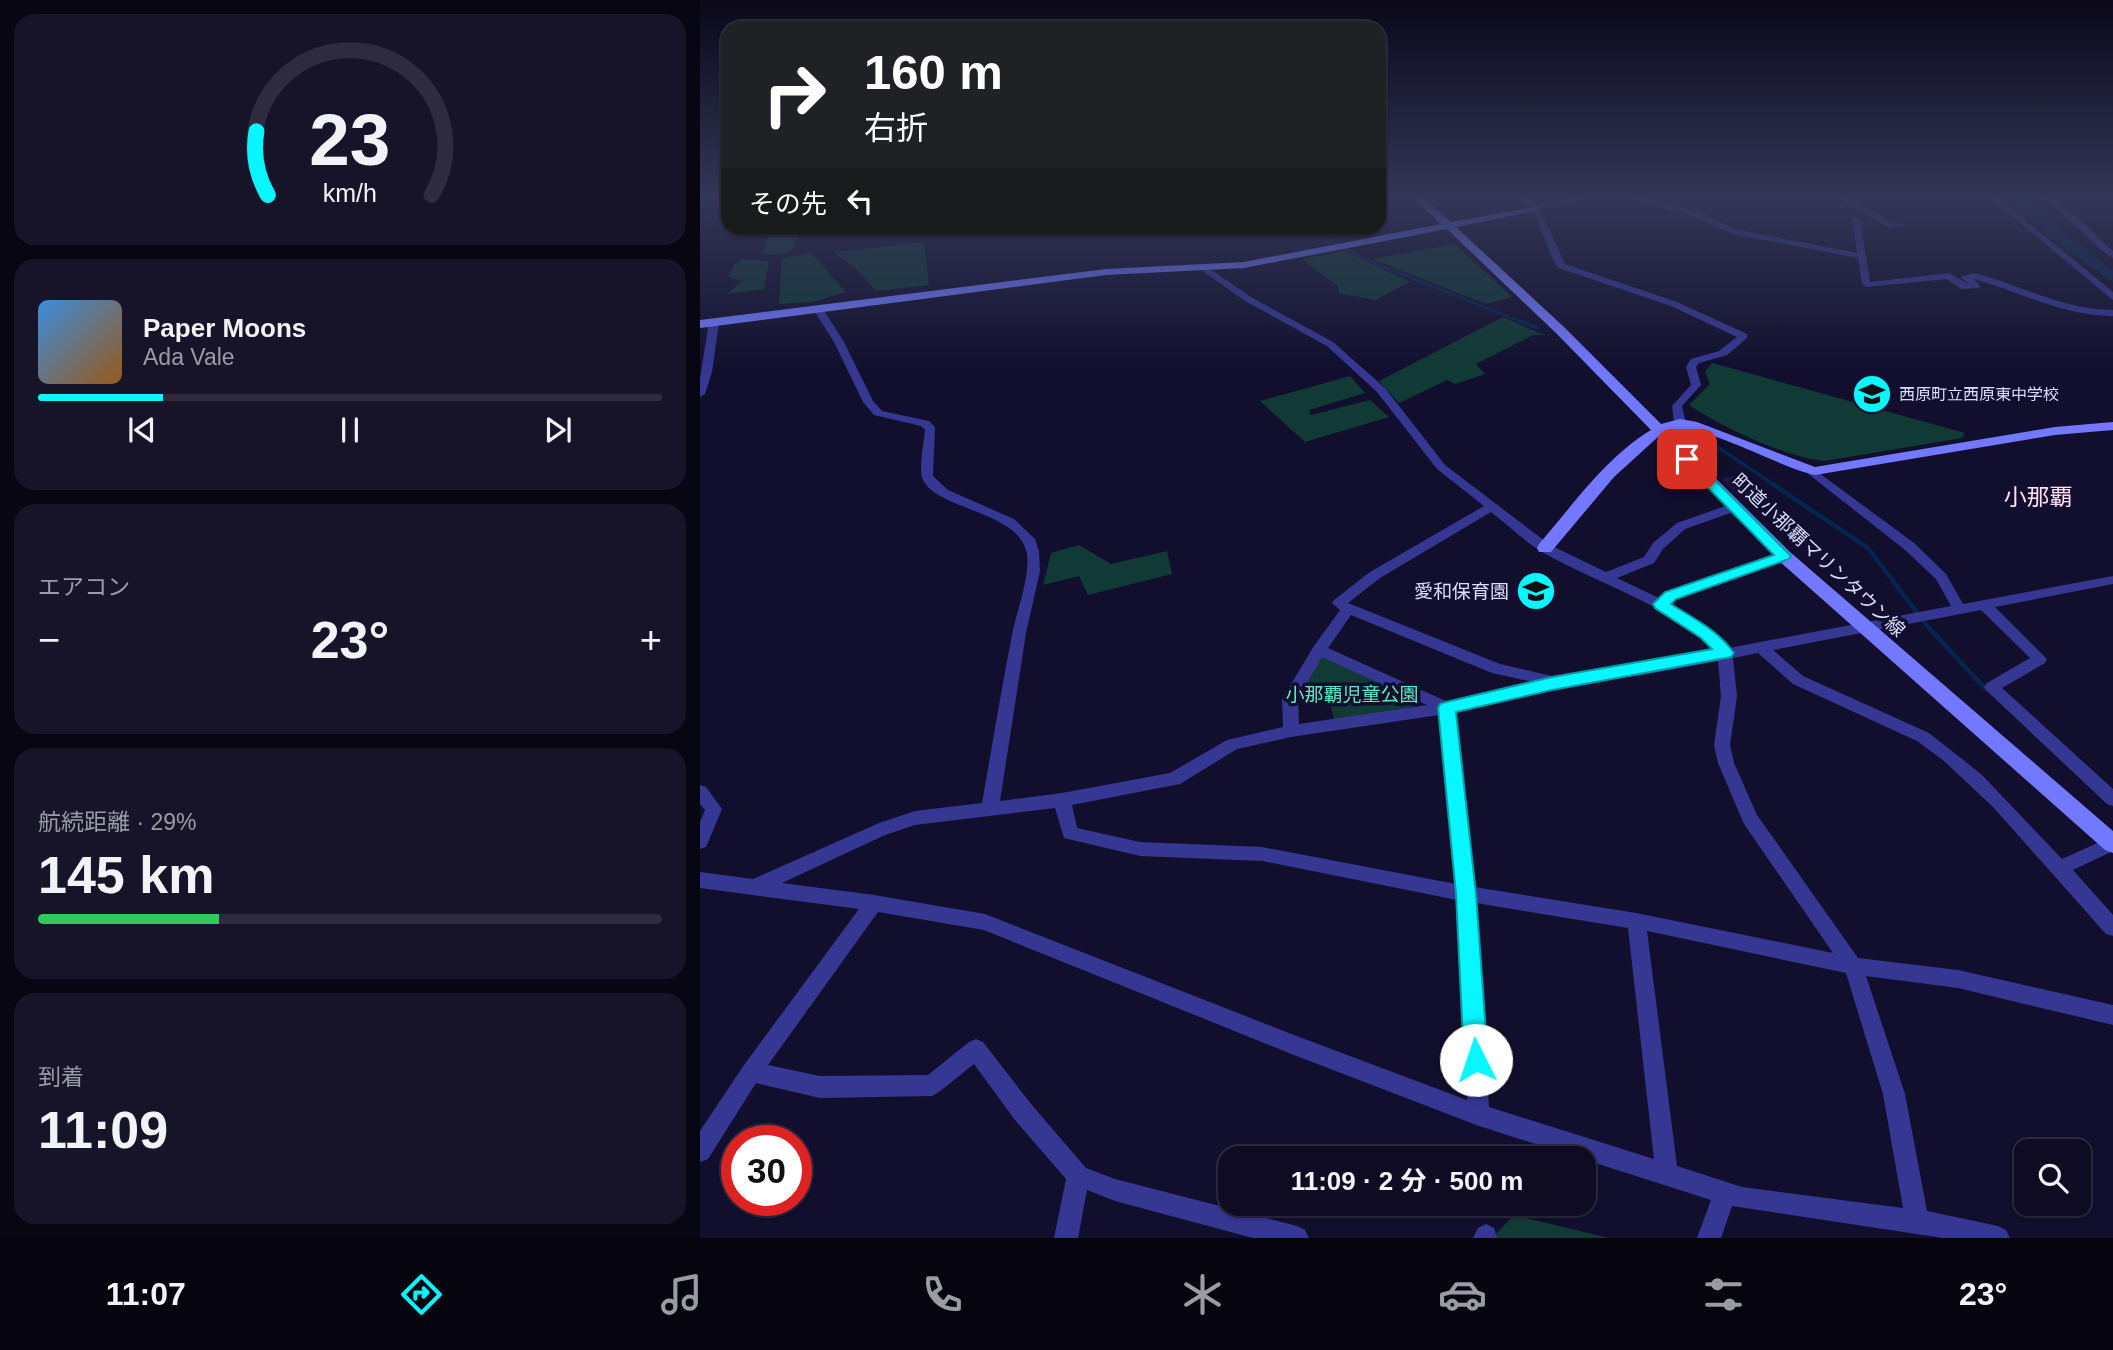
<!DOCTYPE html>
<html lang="ja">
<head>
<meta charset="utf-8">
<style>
	:root { --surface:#0e0b22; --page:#17142a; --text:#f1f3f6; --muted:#9b9ba5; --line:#2e2b40; --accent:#07f6ff }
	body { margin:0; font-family:Helvetica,"Noto Sans JP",sans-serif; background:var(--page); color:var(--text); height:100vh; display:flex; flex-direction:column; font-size:26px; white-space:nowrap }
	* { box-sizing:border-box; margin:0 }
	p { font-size:23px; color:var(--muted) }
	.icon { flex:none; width:38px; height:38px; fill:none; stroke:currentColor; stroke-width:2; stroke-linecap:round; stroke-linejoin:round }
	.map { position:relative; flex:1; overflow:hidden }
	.side { display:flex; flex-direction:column; gap:14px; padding:14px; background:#080613; width:700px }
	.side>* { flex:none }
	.top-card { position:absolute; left:21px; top:21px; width:665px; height:214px; border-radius:21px; box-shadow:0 2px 5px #0004,0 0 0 2px var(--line); background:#202124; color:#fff; overflow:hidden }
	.controls { position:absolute; left:1314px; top:1139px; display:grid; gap:14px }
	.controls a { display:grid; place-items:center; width:77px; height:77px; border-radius:14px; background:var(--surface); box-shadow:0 2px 5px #0004,0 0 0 2px var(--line); font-size:35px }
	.speed { position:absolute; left:21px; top:1125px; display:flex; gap:14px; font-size:35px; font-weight:700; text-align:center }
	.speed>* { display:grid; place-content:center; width:91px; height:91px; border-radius:50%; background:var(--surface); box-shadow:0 2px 5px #0004,0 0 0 2px var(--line); line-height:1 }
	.speed .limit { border:10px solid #d22; background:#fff; color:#111 }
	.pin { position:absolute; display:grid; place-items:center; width:60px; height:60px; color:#fff; margin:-30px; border-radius:14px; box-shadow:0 4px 10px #0006 }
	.me { position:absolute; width:77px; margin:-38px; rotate:356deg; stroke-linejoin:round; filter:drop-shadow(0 0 5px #0008) }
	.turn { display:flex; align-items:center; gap:24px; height:147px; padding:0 28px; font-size:32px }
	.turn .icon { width:91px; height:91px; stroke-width:2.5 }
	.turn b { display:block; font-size:49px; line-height:60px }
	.then { display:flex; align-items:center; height:66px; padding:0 28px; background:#0003; gap:14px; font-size:26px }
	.big { font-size:52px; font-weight:700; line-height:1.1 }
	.side .card { flex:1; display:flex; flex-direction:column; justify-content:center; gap:10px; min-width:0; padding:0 24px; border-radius:21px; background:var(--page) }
	.side .dial { align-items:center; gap:0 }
	.dial svg { height:182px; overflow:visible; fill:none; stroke:var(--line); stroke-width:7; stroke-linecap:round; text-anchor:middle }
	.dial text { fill:var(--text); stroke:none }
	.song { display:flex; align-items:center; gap:21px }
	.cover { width:84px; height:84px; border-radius:10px; background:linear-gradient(135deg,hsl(210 70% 55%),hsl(30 70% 35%)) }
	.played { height:7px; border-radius:4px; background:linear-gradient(90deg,var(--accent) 20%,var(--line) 20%) }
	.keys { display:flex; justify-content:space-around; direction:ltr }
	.heat { display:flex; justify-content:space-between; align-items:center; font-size:38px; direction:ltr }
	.charge { height:10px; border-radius:5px; background:linear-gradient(90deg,#34c759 29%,var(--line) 0) }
	.trip { position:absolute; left:518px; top:1146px; width:378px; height:70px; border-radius:21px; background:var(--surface); box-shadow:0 2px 5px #0004,0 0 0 2px var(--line); font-weight:700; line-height:70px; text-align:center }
	.tabs { display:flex; height:112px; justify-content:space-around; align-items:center; background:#06040e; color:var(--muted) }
	.tabs .icon { width:49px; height:49px }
	.tabs .on { color:var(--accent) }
	.tabs b { font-size:32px; color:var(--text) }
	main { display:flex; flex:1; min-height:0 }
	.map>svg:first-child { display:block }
	.green { fill:#113935 }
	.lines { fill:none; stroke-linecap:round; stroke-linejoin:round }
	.stream-far3 { stroke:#052551; stroke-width:2.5 }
	.stream-far2 { stroke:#052551; stroke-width:3.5 }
	.stream-far1 { stroke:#052551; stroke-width:4.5 }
	.stream { stroke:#052551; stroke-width:5 }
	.river { fill:#052551; fill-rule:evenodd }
	.building { fill:#201851 }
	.street { fill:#353792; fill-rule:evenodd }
	.secondary { fill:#7278ff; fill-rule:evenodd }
	.route { fill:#07f6ff; stroke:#05a0a6; stroke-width:2 }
	.labels { text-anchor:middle; stroke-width:7; stroke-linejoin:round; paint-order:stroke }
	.far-poi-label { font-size:16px; fill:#dddbff; stroke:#120f2e; text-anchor:start }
	.street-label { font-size:19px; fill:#dddbff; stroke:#120f2e }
	.poi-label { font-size:19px; fill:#dddbff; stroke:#120f2e; text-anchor:end }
	.park-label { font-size:19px; fill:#59edbf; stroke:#120f2e }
	.quarter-label { font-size:23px; fill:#ffddf5; stroke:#120f2e }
</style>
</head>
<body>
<main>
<section class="side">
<div class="card dial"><svg viewBox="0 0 100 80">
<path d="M14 69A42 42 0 1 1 86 69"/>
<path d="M14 69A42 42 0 0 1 9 41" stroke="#07f6ff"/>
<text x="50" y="56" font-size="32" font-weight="700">23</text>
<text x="50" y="72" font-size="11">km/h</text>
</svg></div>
<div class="card">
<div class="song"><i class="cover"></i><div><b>Paper Moons</b><p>Ada Vale</p></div></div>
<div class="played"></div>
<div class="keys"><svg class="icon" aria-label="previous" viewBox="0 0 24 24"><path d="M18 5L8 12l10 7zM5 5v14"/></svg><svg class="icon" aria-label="pause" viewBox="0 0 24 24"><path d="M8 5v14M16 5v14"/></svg><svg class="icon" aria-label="next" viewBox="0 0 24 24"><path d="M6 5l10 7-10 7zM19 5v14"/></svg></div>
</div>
<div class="card"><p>エアコン</p>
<div class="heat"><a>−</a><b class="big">23°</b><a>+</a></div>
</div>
<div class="card"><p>航続距離 · 29%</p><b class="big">145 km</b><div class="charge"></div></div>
<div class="card"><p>到着</p><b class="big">11:09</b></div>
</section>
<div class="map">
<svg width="1413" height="1238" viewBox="0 0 1413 1238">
	<rect width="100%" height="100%" fill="#120f2e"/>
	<g class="green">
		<path d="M 63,228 L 102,228 L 92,251 L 78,255 L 62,254 L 69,236 L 62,232 Z"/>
		<path d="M 224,242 L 229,285 L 176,291 L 157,270 L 134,252 Z"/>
		<path d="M 755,244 L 812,297 L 786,304 L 673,259 Z"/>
		<path d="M 645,251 L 710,282 L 675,300 L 639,293 L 638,286 L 601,259 Z"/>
		<path d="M 111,253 L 146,292 L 112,302 L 79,304 L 82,258 Z"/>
		<path d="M 41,259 L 69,261 L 64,289 L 27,294 L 42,281 L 29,277 L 34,265 Z"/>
		<path d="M 803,317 L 844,335 L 833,335 L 776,364 L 785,374 L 755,384 L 747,380 L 699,403 L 679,381 Z"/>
		<path d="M 1012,363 L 1265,433 L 1262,438 L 1125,461 C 1089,459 1020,426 989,405 L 1010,384 L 1005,372 Z"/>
		<path d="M 650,376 L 665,393 L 609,410 L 611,415 L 670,400 L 689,417 L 605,442 L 560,401 Z"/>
		<path d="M 379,545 L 411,564 L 467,551 L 472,574 L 388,595 L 379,576 L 343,585 L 351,553 Z"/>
		<path d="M 621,654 L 719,700 L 718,706 L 634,720 L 629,697 L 596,699 Z"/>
		<path d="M 814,1215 L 909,1238 L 792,1238 Z"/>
	</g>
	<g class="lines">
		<g class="stream-far3">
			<path d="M 0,207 L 28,203"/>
			<path d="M 613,228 L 625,238 L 674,263 L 827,324"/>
		</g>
		<g class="stream-far2">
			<path d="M 823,322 L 837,328"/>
			<path d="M 998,434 L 1070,482"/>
		</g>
		<path class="stream-far1" d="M 1068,481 L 1168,548 L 1228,627 L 1278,681"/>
		<path class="stream" d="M 1276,679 L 1286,689"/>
		<path class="river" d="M 1308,197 L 1323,197 L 1364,234 L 1413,270 L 1413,282 L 1354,240 Z"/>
	</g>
	<path class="building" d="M 1043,474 L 1058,489 L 1036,493 L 1022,479 Z"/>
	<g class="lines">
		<g class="street">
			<path d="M 814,197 L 823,197 L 837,205 L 880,197 L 895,197 L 840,209 L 865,264 L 977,302 L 1047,334 L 1047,338 L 1027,355 L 999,363 L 996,367 L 1001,385 L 982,406 L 986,423 L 984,425 L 980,426 L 974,423 L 972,406 L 991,385 L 986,367 L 991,359 L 1019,351 L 1037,337 L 971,306 L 859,268 L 854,262 L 833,209 Z"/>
			<path d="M 925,197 L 937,197 L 999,212 L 1038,230 L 1157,253 L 1152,219 L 1156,217 L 1160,219 L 1170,282 L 1249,273 L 1268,284 L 1261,277 L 1274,273 C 1321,285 1363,310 1413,310 L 1413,316 C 1363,316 1321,292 1274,279 L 1280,286 L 1279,288 L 1261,289 L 1247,279 L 1166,287 L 1162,284 L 1158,258 L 1033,234 L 993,216 Z"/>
			<path d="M 1141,197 L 1154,197 L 1151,199 L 1193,223 L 1202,223 L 1206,225 L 1189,228 L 1141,200 Z"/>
			<path d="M 1289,197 L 1297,197 L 1413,292 L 1413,300 Z"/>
			<path d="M 1340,197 C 1365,196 1394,236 1413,251 L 1413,258 L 1401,250 L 1360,211 Z"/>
			<path d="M 503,264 L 551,297 L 633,342 L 685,388 L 745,465 L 850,545 L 906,572 L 944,557 L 953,543 L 977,523 L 1031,504 L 1039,504 L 1041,507 L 1039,510 L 985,529 L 963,549 L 954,563 L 917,578 L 959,598 L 966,592 L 1079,553 L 1089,553 L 1091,556 L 1089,559 L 976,598 L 969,604 L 1011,631 L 1029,648 L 1251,606 L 1236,579 L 1204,549 L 1107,473 L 1107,469 L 1111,467 L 1214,543 L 1246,574 L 1263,604 L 1413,576 L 1413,584 L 1295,607 L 1347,659 L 1345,663 L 1302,688 L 1413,789 L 1413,806 L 1407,804 L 1287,691 L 1284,687 L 1287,683 L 1330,658 L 1281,610 L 1073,650 L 1103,676 L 1229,733 L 1281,774 L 1362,859 L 1413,836 L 1413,851 L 1373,870 L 1413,915 L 1413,936 L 1406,934 L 1293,807 L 1244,761 L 1217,741 L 1093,684 L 1058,653 L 1033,658 L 1037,696 L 1030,745 L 1034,763 L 1057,815 L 1158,958 L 1258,970 L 1413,1005 L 1413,1025 L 1258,988 L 1166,976 L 1205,1094 L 1227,1211 L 1298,1226 L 1306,1230 L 1310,1238 L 1243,1238 L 1032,1206 L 1021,1238 L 997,1238 L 1011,1200 L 779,1126 L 594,1055 L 284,930 L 178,912 L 68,1065 L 120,1076 L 228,1075 L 269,1042 L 276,1039 L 283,1042 L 331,1104 L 386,1168 L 415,1179 L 597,1226 L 605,1230 L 609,1238 L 553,1238 L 415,1201 L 387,1190 L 378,1238 L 354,1238 L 366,1179 L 315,1120 L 274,1064 L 239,1092 L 232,1096 L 120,1098 L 56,1083 L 8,1159 L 0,1162 L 0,1131 L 44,1065 L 159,909 L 0,888 L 0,872 L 53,879 L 179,823 L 215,811 L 282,803 C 292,747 301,691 312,635 C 316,612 334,568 325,547 C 311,510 231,508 222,477 C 219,467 224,441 225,430 L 221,426 L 174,415 L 163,402 L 134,342 L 113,309 L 115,307 L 123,309 L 144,342 L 173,401 L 182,411 L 229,421 L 235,427 L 233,476 L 248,490 L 314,519 L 335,539 L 339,551 L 340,571 L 326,633 L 300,801 L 362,793 L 470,773 L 527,740 L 583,727 L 582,699 L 614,646 L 640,610 L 632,603 L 634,600 L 670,572 L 784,506 L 737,469 L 677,392 L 627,346 L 545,301 L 500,269 L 500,265 ZM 791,512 C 808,525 824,541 842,552 C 900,585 967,603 1015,651 L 856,677 L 800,664 L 648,603 L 680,578 ZM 651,615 L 792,673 L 833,682 L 748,702 L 628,648 ZM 622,657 L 727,705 L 599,724 L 598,699 ZM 1018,661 L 1021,696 L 1014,745 L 1018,763 L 1044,824 L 1133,953 L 936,913 L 774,887 L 754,712 L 852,688 L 948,674 ZM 739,715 L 756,884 L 562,847 L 440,842 L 377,828 L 372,805 L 480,784 L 537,749 L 591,737 ZM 355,808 L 364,838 L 440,856 L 562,861 L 757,900 L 767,1100 L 594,1035 L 285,914 L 174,895 L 82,883 L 185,835 L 215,825 ZM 776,903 L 928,928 L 954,1159 L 789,1107 ZM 947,931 L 1146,973 L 1183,1094 L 1203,1208 L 1042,1187 L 977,1166 Z"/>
			<path d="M 14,319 L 19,322 L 12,372 L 5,394 L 0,397 L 0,378 L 9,322 Z"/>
			<path d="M 0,785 L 6,787 L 22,809 L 6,847 L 0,849 L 0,822 L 5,810 L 0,804 Z"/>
			<path d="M 786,1224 L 794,1228 L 797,1238 L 773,1238 L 778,1228 Z"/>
		</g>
		<path class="secondary" d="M 713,197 L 723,197 L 751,222 L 839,206 L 839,210 L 756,227 L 864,327 L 961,424 L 980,419 L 997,422 L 1115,467 L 1355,427 L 1413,422 L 1413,430 L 1355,435 L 1115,475 C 1079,468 998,419 968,431 L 1090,552 L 1413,831 L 1413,853 L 1405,850 L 1078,560 L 958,437 L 914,477 L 851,552 L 839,552 L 837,548 L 839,544 C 873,505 906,457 951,430 L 856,333 L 747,229 L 544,268 L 406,275 L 0,328 L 0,320 L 406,269 L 544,262 L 741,224 Z"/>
	</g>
	<linearGradient id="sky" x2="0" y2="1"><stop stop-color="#0a0819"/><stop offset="0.53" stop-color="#333757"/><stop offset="1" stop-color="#333757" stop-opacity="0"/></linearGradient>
	<rect width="1413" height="370" fill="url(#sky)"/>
	<path class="route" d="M 987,455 L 992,457 L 1091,556 L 1089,559 L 976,599 L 971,604 C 993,618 1019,631 1034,653 L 1031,657 L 852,690 L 756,712 L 776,894 L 788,1060 L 784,1068 L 776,1071 L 767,1068 L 764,1060 L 756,894 L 738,708 L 740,704 L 746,702 L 852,677 L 1012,649 L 1001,638 L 955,608 L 953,604 L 965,592 L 1074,555 L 983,462 L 983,457 Z"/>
	<defs>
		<g id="school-disc" transform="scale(2.0125)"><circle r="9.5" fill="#07f6ff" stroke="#120f2e"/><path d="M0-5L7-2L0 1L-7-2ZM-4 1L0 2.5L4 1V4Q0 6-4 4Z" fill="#111"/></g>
	</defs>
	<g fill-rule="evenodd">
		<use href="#school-disc" x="1172" y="394"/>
		<use href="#school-disc" x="836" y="591"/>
	</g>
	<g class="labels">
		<g class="far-poi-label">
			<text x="1199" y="400">西原町立西原東中学校</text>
		</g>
		<g class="street-label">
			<text transform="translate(1119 555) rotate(43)" y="7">町道小那覇マリンタウン線</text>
		</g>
		<g class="poi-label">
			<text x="809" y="598">愛和保育園</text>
		</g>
		<g class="park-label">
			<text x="652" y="701">小那覇児童公園</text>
		</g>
		<g class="quarter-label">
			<text x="1338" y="505">小那覇</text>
		</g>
	</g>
</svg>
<div class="controls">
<a><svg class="icon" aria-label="search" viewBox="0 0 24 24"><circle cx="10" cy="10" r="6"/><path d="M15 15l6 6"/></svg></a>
</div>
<div class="speed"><div class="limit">30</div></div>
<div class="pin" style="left:987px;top:459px;background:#d93025"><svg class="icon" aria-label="arrive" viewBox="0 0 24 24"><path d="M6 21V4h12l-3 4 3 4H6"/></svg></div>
<svg class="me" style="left:776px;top:1060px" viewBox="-20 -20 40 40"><circle r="19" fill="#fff"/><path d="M0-13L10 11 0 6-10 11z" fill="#07f6ff"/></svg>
<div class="trip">11:09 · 2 分 · 500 m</div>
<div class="top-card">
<div class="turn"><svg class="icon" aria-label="right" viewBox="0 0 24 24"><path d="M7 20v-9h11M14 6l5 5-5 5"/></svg><div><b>160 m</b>右折</div></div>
<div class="then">その先<svg class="icon" aria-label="left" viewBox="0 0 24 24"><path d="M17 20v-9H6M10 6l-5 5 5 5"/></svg></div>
</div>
</div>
</main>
<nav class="tabs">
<b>11:07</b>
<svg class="icon on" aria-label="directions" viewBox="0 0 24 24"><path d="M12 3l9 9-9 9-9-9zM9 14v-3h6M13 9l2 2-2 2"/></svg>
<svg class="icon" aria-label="music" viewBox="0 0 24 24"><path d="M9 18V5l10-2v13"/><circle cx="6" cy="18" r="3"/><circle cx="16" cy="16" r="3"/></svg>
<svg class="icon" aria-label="phone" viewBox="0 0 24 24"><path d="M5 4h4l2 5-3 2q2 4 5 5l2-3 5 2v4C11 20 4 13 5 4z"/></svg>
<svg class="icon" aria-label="climate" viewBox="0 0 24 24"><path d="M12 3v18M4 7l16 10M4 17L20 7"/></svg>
<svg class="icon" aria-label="car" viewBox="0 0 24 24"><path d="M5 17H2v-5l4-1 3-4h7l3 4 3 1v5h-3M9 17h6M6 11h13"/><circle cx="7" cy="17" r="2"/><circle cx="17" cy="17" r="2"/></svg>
<svg class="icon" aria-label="filters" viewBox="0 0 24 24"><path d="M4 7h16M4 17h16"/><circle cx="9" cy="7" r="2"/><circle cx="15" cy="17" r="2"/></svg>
<b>23°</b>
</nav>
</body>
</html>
